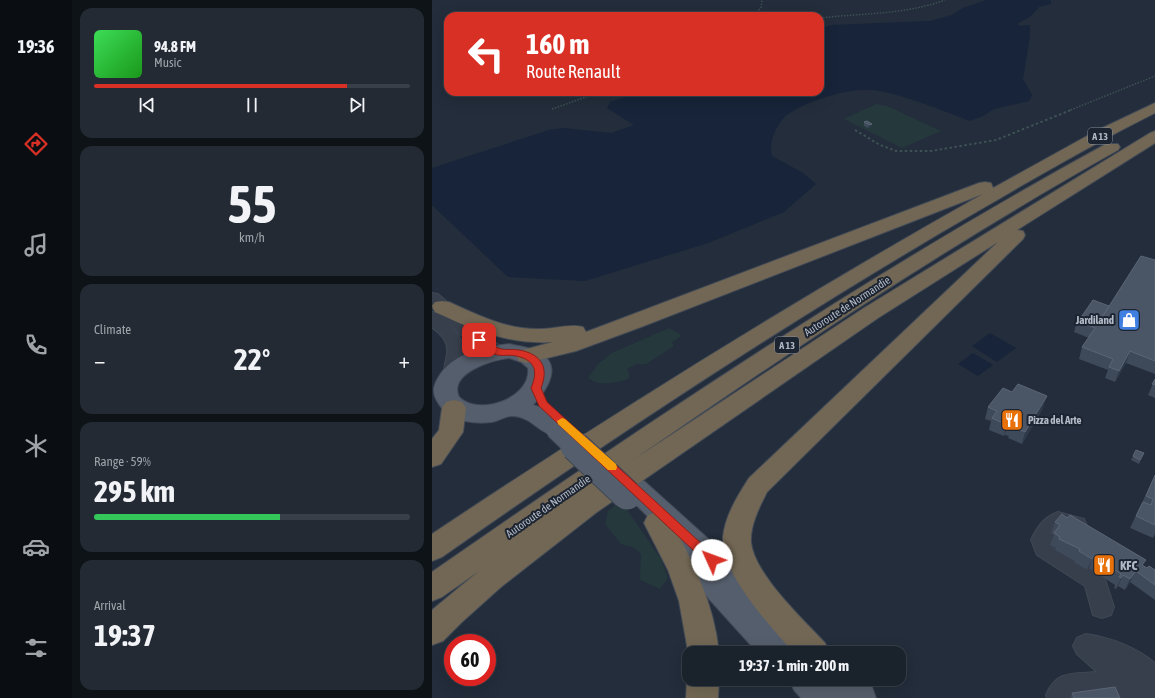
<!DOCTYPE html>
<html lang="en">
<head>
<meta charset="utf-8">
<style>
	:root { --surface:#1a222c; --page:#232a34; --text:#f1f3f6; --muted:#9fa4a9; --line:#383f48; --accent:#d93025 }
	body { margin:0; font-family:"Asap Condensed",sans-serif; background:var(--page); color:var(--text); height:100vh; display:flex; flex-direction:column; font-size:15px; white-space:nowrap }
	* { box-sizing:border-box; margin:0 }
	p { font-size:13px; color:var(--muted) }
	.icon { flex:none; width:22px; height:22px; fill:none; stroke:currentColor; stroke-width:2; stroke-linecap:round; stroke-linejoin:round }
	.map { position:relative; flex:1; overflow:hidden }
	.sheet { display:flex; flex-direction:column; gap:8px; padding:8px; background:#0e1318; width:360px }
	.sheet>* { flex:none }
	.top-card { position:absolute; left:12px; top:12px; width:380px; height:84px; border-radius:12px; box-shadow:0 4px 16px #0002,0 0 0 1px var(--line); background:#d93025; color:#fff; overflow:hidden }
	.speed { position:absolute; left:12px; top:634px; display:flex; gap:8px; font-size:20px; font-weight:700; text-align:center }
	.speed>* { display:grid; place-content:center; width:52px; height:52px; border-radius:50%; background:var(--surface); box-shadow:0 4px 16px #0002,0 0 0 1px var(--line); line-height:1 }
	.speed .limit { border:6px solid #d22; background:#fff; color:#111 }
	.pin { position:absolute; display:grid; place-items:center; width:34px; height:34px; color:#fff; margin:-17px; border-radius:8px; box-shadow:0 2px 6px #0006 }
	.me { position:absolute; width:44px; margin:-22px; rotate:313deg; stroke-linejoin:round; filter:drop-shadow(0 0 3px #0008) }
	.turn { display:flex; align-items:center; gap:14px; height:84px; padding:0 16px; font-size:18px }
	.turn .icon { width:52px; height:52px; stroke-width:2.5 }
	.turn b { display:block; font-size:28px; line-height:34px }
	.big { font-size:30px; font-weight:700; line-height:1.1 }
	.sheet .widget { flex:1; display:flex; flex-direction:column; justify-content:center; gap:6px; min-width:0; padding:0 14px; border-radius:12px; background:var(--page) }
	.sheet .dial { align-items:center; gap:0 }
	.dial b { font-size:52px; line-height:1 }
	.song { display:flex; align-items:center; gap:12px }
	.cover { width:48px; height:48px; border-radius:6px; background:linear-gradient(135deg,hsl(130 70% 55%),hsl(120 70% 35%)) }
	.played { height:4px; border-radius:2px; background:linear-gradient(90deg,var(--accent) 80%,var(--line) 80%) }
	.keys { display:flex; justify-content:space-around; direction:ltr }
	.heat { display:flex; justify-content:space-between; align-items:center; font-size:22px; direction:ltr }
	.charge { height:6px; border-radius:3px; background:linear-gradient(90deg,#34c759 59%,var(--line) 0) }
	.trip { position:absolute; left:250px; top:646px; width:224px; height:40px; border-radius:12px; background:var(--surface); box-shadow:0 4px 16px #0002,0 0 0 1px var(--line); font-weight:700; line-height:40px; text-align:center }
	main { display:flex; flex:1; min-height:0 }
	.dock { display:flex; flex-direction:column; width:72px; justify-content:space-around; align-items:center; background:#0a0e12; color:var(--muted) }
	.dock .icon { width:28px; height:28px }
	.dock .current { color:var(--accent) }
	.dock b { font-size:18px; color:var(--text) }
	.map>svg:first-child { display:block }
	.green { fill:#25393d }
	.water { fill:#172439 }
	.lines { fill:none; stroke-linecap:round; stroke-linejoin:round }
	.minor-casing { stroke:#404855; stroke-width:2 }
	.major-casing { stroke:#404855; stroke-width:2 }
	.highway-casing { stroke:#424a57; stroke-width:2 }
	.path-far1 { stroke:#3e5255; stroke-width:1.5; stroke-dasharray:1.5 1.5; stroke-linecap:butt }
	.path { stroke:#3e5255; stroke-width:2; stroke-dasharray:2.5 2.5; stroke-linecap:butt }
	.minor { fill:#373f4c; fill-rule:evenodd }
	.major { fill:#555e6c; fill-rule:evenodd }
	.highway { fill:#726754; fill-rule:evenodd }
	.major-bridge-far1-casing { stroke:#404855; stroke-width:24; stroke-linecap:butt }
	.major-bridge-casing { stroke:#404855; stroke-width:31; stroke-linecap:butt }
	.major-bridge-far1 { stroke:#555e6c; stroke-width:22 }
	.major-bridge { stroke:#555e6c; stroke-width:29 }
	.wall { fill:#3e495a }
	.shaded-wall { fill:#2e3949 }
	.building { fill:#4a5666; stroke:#5b6575 }
	.route { fill:#d93025; stroke:#8d1f18 }
	.slow { fill:#f59e0b }
	.labels { text-anchor:middle; stroke-width:4; stroke-linejoin:round; paint-order:stroke }
	.shield { fill:#1c2431; stroke:#868d9a; stroke-width:1 }
	.shield-label { font-size:10px; font-weight:bold; fill:#b3bac7 }
	.street-label { font-size:11px; fill:#b3bac7; stroke:#1c2431 }
	.poi-label { font-size:11px; font-weight:bold; fill:#b3bac7; stroke:#1c2431; text-anchor:end }
	.near-poi-label { font-size:13px; font-weight:bold; fill:#b3bac7; stroke:#1c2431; text-anchor:start }
</style>
</head>
<body>
<main>
<nav class="dock">
<b>19:36</b>
<svg class="icon current" aria-label="directions" viewBox="0 0 24 24"><path d="M12 3l9 9-9 9-9-9zM9 14v-3h6M13 9l2 2-2 2"/></svg>
<svg class="icon" aria-label="music" viewBox="0 0 24 24"><path d="M9 18V5l10-2v13"/><circle cx="6" cy="18" r="3"/><circle cx="16" cy="16" r="3"/></svg>
<svg class="icon" aria-label="phone" viewBox="0 0 24 24"><path d="M5 4h4l2 5-3 2q2 4 5 5l2-3 5 2v4C11 20 4 13 5 4z"/></svg>
<svg class="icon" aria-label="climate" viewBox="0 0 24 24"><path d="M12 3v18M4 7l16 10M4 17L20 7"/></svg>
<svg class="icon" aria-label="car" viewBox="0 0 24 24"><path d="M5 17H2v-5l4-1 3-4h7l3 4 3 1v5h-3M9 17h6M6 11h13"/><circle cx="7" cy="17" r="2"/><circle cx="17" cy="17" r="2"/></svg>
<svg class="icon" aria-label="filters" viewBox="0 0 24 24"><path d="M4 7h16M4 17h16"/><circle cx="9" cy="7" r="2"/><circle cx="15" cy="17" r="2"/></svg>
</nav>
<section class="sheet">
<div class="widget">
<div class="song"><i class="cover"></i><div><b>94.8 FM</b><p>Music</p></div></div>
<div class="played"></div>
<div class="keys"><svg class="icon" aria-label="previous" viewBox="0 0 24 24"><path d="M18 5L8 12l10 7zM5 5v14"/></svg><svg class="icon" aria-label="pause" viewBox="0 0 24 24"><path d="M8 5v14M16 5v14"/></svg><svg class="icon" aria-label="next" viewBox="0 0 24 24"><path d="M6 5l10 7-10 7zM19 5v14"/></svg></div>
</div>
<div class="widget dial"><b>55</b><p>km/h</p></div>
<div class="widget"><p>Climate</p>
<div class="heat"><a>−</a><b class="big">22°</b><a>+</a></div>
</div>
<div class="widget"><p>Range · 59%</p><b class="big">295 km</b><div class="charge"></div></div>
<div class="widget"><p>Arrival</p><b class="big">19:37</b></div>
</section>
<div class="map">
<svg width="723" height="698" viewBox="0 0 723 698">
	<rect width="100%" height="100%" fill="#232d3b"/>
	<g class="green">
		<path d="M 444,104 L 455,106 L 509,131 L 470,148 L 412,119 Z"/>
		<path d="M 237,328 L 248,334 L 248,337 L 240,342 L 242,346 L 214,364 L 205,364 L 195,369 L 198,375 L 196,379 C 183,383 168,387 156,378 L 166,364 L 180,353 Z"/>
		<path d="M 189,501 L 229,559 L 236,578 L 228,589 L 208,580 L 209,554 L 201,547 L 189,544 L 173,524 L 176,511 Z"/>
	</g>
	<g class="water">
		<path d="M 554,0 L 619,0 L 619,4 L 607,7 L 599,16 L 585,24 L 588,26 L 598,25 L 598,36 L 591,79 L 600,95 L 597,101 L 562,109 L 551,116 L 538,121 C 509,110 478,97 448,91 C 423,85 375,100 355,115 C 344,124 336,143 340,156 L 371,173 L 384,184 L 352,212 L 276,243 L 153,281 L 76,277 L 0,205 L 0,168 L 117,130 L 131,128 L 179,133 L 202,125 L 175,108 L 178,102 L 208,92 L 388,92 L 388,28 L 400,25 L 498,21 L 520,15 L 531,8 Z"/>
		<path d="M 558,333 L 584,348 L 565,362 L 540,346 Z"/>
		<path d="M 541,353 L 561,365 L 546,376 L 526,364 Z"/>
	</g>
	<g class="lines">
		<g class="minor-casing">
			<g id="minor">
				<path d="M 0,293 L 6,294 L 53,336 L 72,348 L 75,352 L 72,356 C 51,362 15,321 0,307 Z"/>
				<path d="M 0,312 C 7,313 10,317 15,322 C 31,337 40,357 28,377 L 21,379 L 14,377 C 8,367 20,353 13,341 C 10,335 4,331 0,327 Z"/>
				<path d="M 626,512 L 652,519 L 655,526 L 652,533 L 644,535 L 630,531 L 622,541 L 671,573 L 682,607 L 679,615 L 670,618 L 661,615 L 653,586 L 605,555 L 599,540 C 605,527 612,517 626,512 Z"/>
				<path d="M 654,634 C 680,638 702,646 723,663 L 723,698 L 615,698 L 614,695 C 624,670 641,674 665,672 L 645,654 L 641,646 L 645,638 Z"/>
			</g>
		</g>
		<g class="major-casing">
			<g id="major">
				<path d="M 77,344 C 86,346 96,347 104,351 C 133,364 115,390 101,405 C 114,409 129,415 136,428 L 133,434 C 110,441 103,417 81,416 C 75,415 67,421 60,422 C 52,423 42,423 33,421 C 20,418 12,413 5,401 C 0,393 1,386 6,378 C 20,353 51,347 77,344 ZM 77,358 L 89,362 L 96,368 C 100,398 47,417 27,397 C 16,373 60,360 77,358 Z"/>
				<path d="M 203,478 L 212,481 L 342,598 L 346,608 L 342,618 L 336,620 L 358,643 L 363,653 L 326,653 L 249,568 L 245,559 L 250,550 L 194,495 L 190,488 L 194,481 Z"/>
				<path d="M 357,679 L 431,679 L 440,687 L 444,698 L 369,698 L 362,690 Z"/>
			</g>
		</g>
		<g class="highway-casing">
			<g id="highway">
				<path d="M 723,103 L 723,113 C 663,143 604,177 546,211 C 361,318 184,435 10,557 L 0,561 L 0,534 C 180,414 363,300 551,194 L 209,327 L 144,351 L 95,363 L 87,361 L 84,356 L 87,351 L 121,342 C 78,345 41,330 3,312 L 0,306 L 3,302 L 10,301 L 17,302 C 46,315 73,329 105,329 C 120,330 136,323 151,327 L 154,332 L 547,183 L 553,182 L 559,183 L 561,188 L 664,131 Z"/>
				<path d="M 723,131 L 723,143 L 585,230 L 591,231 L 593,235 L 591,239 L 335,492 C 328,506 318,525 319,542 C 322,574 371,619 393,643 L 398,653 L 362,653 C 339,627 288,573 291,537 C 293,516 306,495 317,478 L 566,242 L 446,318 L 165,512 L 69,587 L 30,622 L 11,641 L 0,645 L 0,610 L 47,571 L 10,597 L 0,601 L 0,572 C 219,420 441,271 674,144 L 686,144 L 688,147 L 686,150 C 518,244 358,351 201,460 L 432,308 L 718,133 Z"/>
				<path d="M 22,400 L 30,402 L 34,408 L 31,432 L 9,464 L 0,467 L 0,439 L 7,430 L 10,408 L 14,402 Z"/>
				<path d="M 226,512 L 236,515 C 260,560 282,602 287,653 L 257,653 L 257,657 L 247,601 L 236,570 L 212,523 L 216,515 Z"/>
				<path d="M 257,674 L 257,679 L 287,679 L 286,698 L 254,698 L 255,679 Z"/>
			</g>
		</g>
		<g class="path-far1">
			<path d="M 320,16 L 329,8 L 330,0"/>
			<path d="M 388,18 C 430,13 472,15 513,0"/>
			<path d="M 120,109 L 168,92"/>
			<path d="M 636,111 L 723,76"/>
		</g>
		<path class="path" d="M 423,130 L 448,145 L 464,151 L 499,151 L 564,140 L 639,110"/>
		<use href="#minor" class="minor"/>
		<use href="#major" class="major"/>
		<use href="#highway" class="highway"/>
		<g class="major-bridge-far1-casing">
			<path id="major-bridge-far1" d="M 124,428 L 144,447"/>
		</g>
		<g class="major-bridge-casing">
			<path id="major-bridge" d="M 143,446 L 195,495"/>
		</g>
		<use href="#major-bridge-far1" class="major-bridge-far1"/>
		<use href="#major-bridge" class="major-bridge"/>
	</g>
	<g class="wall">
		<path d="M 432,122 L 439,127 L 436,128 L 432,126 Z"/>
		<path d="M 723,260 L 723,374 L 694,363 L 683,382 L 673,378 L 676,370 L 647,359 L 650,347 L 657,338 L 642,332 L 645,321 L 650,316 L 677,306 Z"/>
		<path d="M 723,379 L 723,398 L 716,395 Z"/>
		<path d="M 556,407 L 611,408 L 590,444 L 576,438 L 577,436 L 573,435 L 572,436 L 557,430 L 559,421 L 553,419 Z"/>
		<path d="M 704,450 L 712,453 L 707,464 L 699,460 Z"/>
		<path d="M 723,475 L 723,534 L 721,538 L 698,528 Z"/>
		<path d="M 623,522 L 715,568 L 723,570 L 723,600 L 698,582 L 693,590 L 686,586 L 684,589 L 682,588 L 683,585 L 657,568 L 655,570 L 642,562 L 643,561 L 623,550 L 624,548 L 618,545 L 622,535 L 619,533 Z"/>
		<path d="M 640,693 L 688,698 L 638,698 Z"/>
	</g>
	<g class="shaded-wall">
		<path d="M 440,124 L 439,127 L 436,128 L 437,125 Z"/>
		<path d="M 698,351 L 694,363 L 683,382 L 687,371 Z"/>
		<path d="M 615,396 L 611,408 L 590,444 L 593,432 Z"/>
		<path d="M 576,423 L 573,435 L 572,436 L 575,425 Z"/>
		<path d="M 661,556 L 657,568 L 655,570 L 660,559 Z"/>
		<path d="M 704,571 L 698,582 L 693,590 L 698,579 Z"/>
		<path d="M 691,575 L 686,586 L 684,589 L 689,578 Z"/>
	</g>
	<g class="building">
		<path d="M 435,121 L 440,124 L 437,125 L 432,122 Z"/>
		<path d="M 709,256 L 723,260 L 723,361 L 698,351 L 687,371 L 677,367 L 681,359 L 650,347 L 663,328 L 645,321 L 649,316 L 667,322 Z"/>
		<path d="M 661,300 L 677,306 L 667,322 L 650,316 Z"/>
		<path d="M 723,379 L 723,385 L 720,384 Z"/>
		<path d="M 586,384 L 615,396 L 593,432 L 579,426 L 580,425 L 576,423 L 575,425 L 560,418 L 565,411 L 556,407 L 571,388 L 580,392 Z"/>
		<path d="M 704,450 L 712,453 L 708,460 L 701,456 Z"/>
		<path d="M 723,475 L 723,525 L 704,516 L 711,502 L 719,505 L 721,499 L 714,496 Z"/>
		<path d="M 630,514 L 635,518 L 638,515 L 714,560 L 710,565 L 715,568 L 717,566 L 723,570 L 723,585 L 704,571 L 698,579 L 691,575 L 689,578 L 687,577 L 689,574 L 661,556 L 660,559 L 647,551 L 648,549 L 627,539 L 628,537 L 622,533 L 628,525 L 623,522 Z"/>
		<path d="M 683,687 L 688,698 L 642,698 L 640,693 Z"/>
	</g>
	<path class="route" d="M 47,337 C 55,339 61,347 69,349 C 75,350 81,349 87,350 C 110,354 117,368 109,388 L 115,402 L 284,557 L 286,560 L 284,564 L 280,565 L 276,564 L 107,406 L 99,388 C 106,372 104,360 84,356 C 77,354 69,357 62,354 C 56,351 50,346 44,342 L 44,338 Z"/>
	<path class="slow" d="M 130,418 L 133,419 L 184,464 L 185,467 L 184,470 L 176,470 L 126,424 L 125,421 Z"/>
	<defs>
		<g id="shop-square" transform="scale(1.15)"><rect x="-9" y="-9" width="18" height="18" rx="4" fill="#3f7fe0" stroke="#1c2431"/><path d="M-5-2.5h2.3a2.7 3.5 0 0 1 5.4 0H5L5.5 6h-11ZM-1.5-2.5h3a1.5 2.3 0 0 0-3 0Z" fill="#fff"/></g>
		<g id="restaurant-square" transform="scale(1.15)"><rect x="-9" y="-9" width="18" height="18" rx="4" fill="#e8710a" stroke="#1c2431"/><path d="M-5-6h1v4h1v-4h1v4h1v-4h1v5L-1.5 .5V6h-2V.5L-5-1ZM5-6V6H3V1.5H1.5Q1.5-4 5-6Z" fill="#fff"/></g>
	</defs>
	<g fill-rule="evenodd">
		<use href="#shop-square" x="697" y="320"/>
		<use href="#restaurant-square" x="580" y="420"/>
		<use href="#restaurant-square" x="672" y="565"/>
	</g>
	<g class="labels">
		<g class="shield">
			<rect x="656" y="128" width="24" height="16" rx="3"/>
			<rect x="343" y="337" width="24" height="16" rx="3"/>
		</g>
		<g class="shield-label">
			<text x="668" y="140">A 13</text>
			<text x="355" y="349">A 13</text>
		</g>
		<g class="street-label">
			<text transform="translate(415 306) rotate(-33)" y="4">Autoroute de Normandie</text>
			<text transform="translate(116 506) rotate(-35)" y="4">Autoroute de Normandie</text>
		</g>
		<g class="poi-label">
			<text x="682" y="324">Jardiland</text>
			<text x="596" y="424" text-anchor="start">Pizza del Arte</text>
		</g>
		<g class="near-poi-label">
			<text x="688" y="570">KFC</text>
		</g>
	</g>
</svg>
<div class="speed"><div class="limit">60</div></div>
<div class="pin" style="left:47px;top:340px;background:#d93025"><svg class="icon" aria-label="arrive" viewBox="0 0 24 24"><path d="M6 21V4h12l-3 4 3 4H6"/></svg></div>
<svg class="me" style="left:280px;top:560px" viewBox="-20 -20 40 40"><circle r="19" fill="#fff"/><path d="M0-13L10 11 0 6-10 11z" fill="#d93025"/></svg>
<div class="trip">19:37 · 1 min · 200 m</div>
<div class="top-card">
<div class="turn"><svg class="icon" aria-label="left" viewBox="0 0 24 24"><path d="M17 20v-9H6M10 6l-5 5 5 5"/></svg><div><b>160 m</b>Route Renault</div></div>
</div>
</div>
</main>
</body>
</html>
